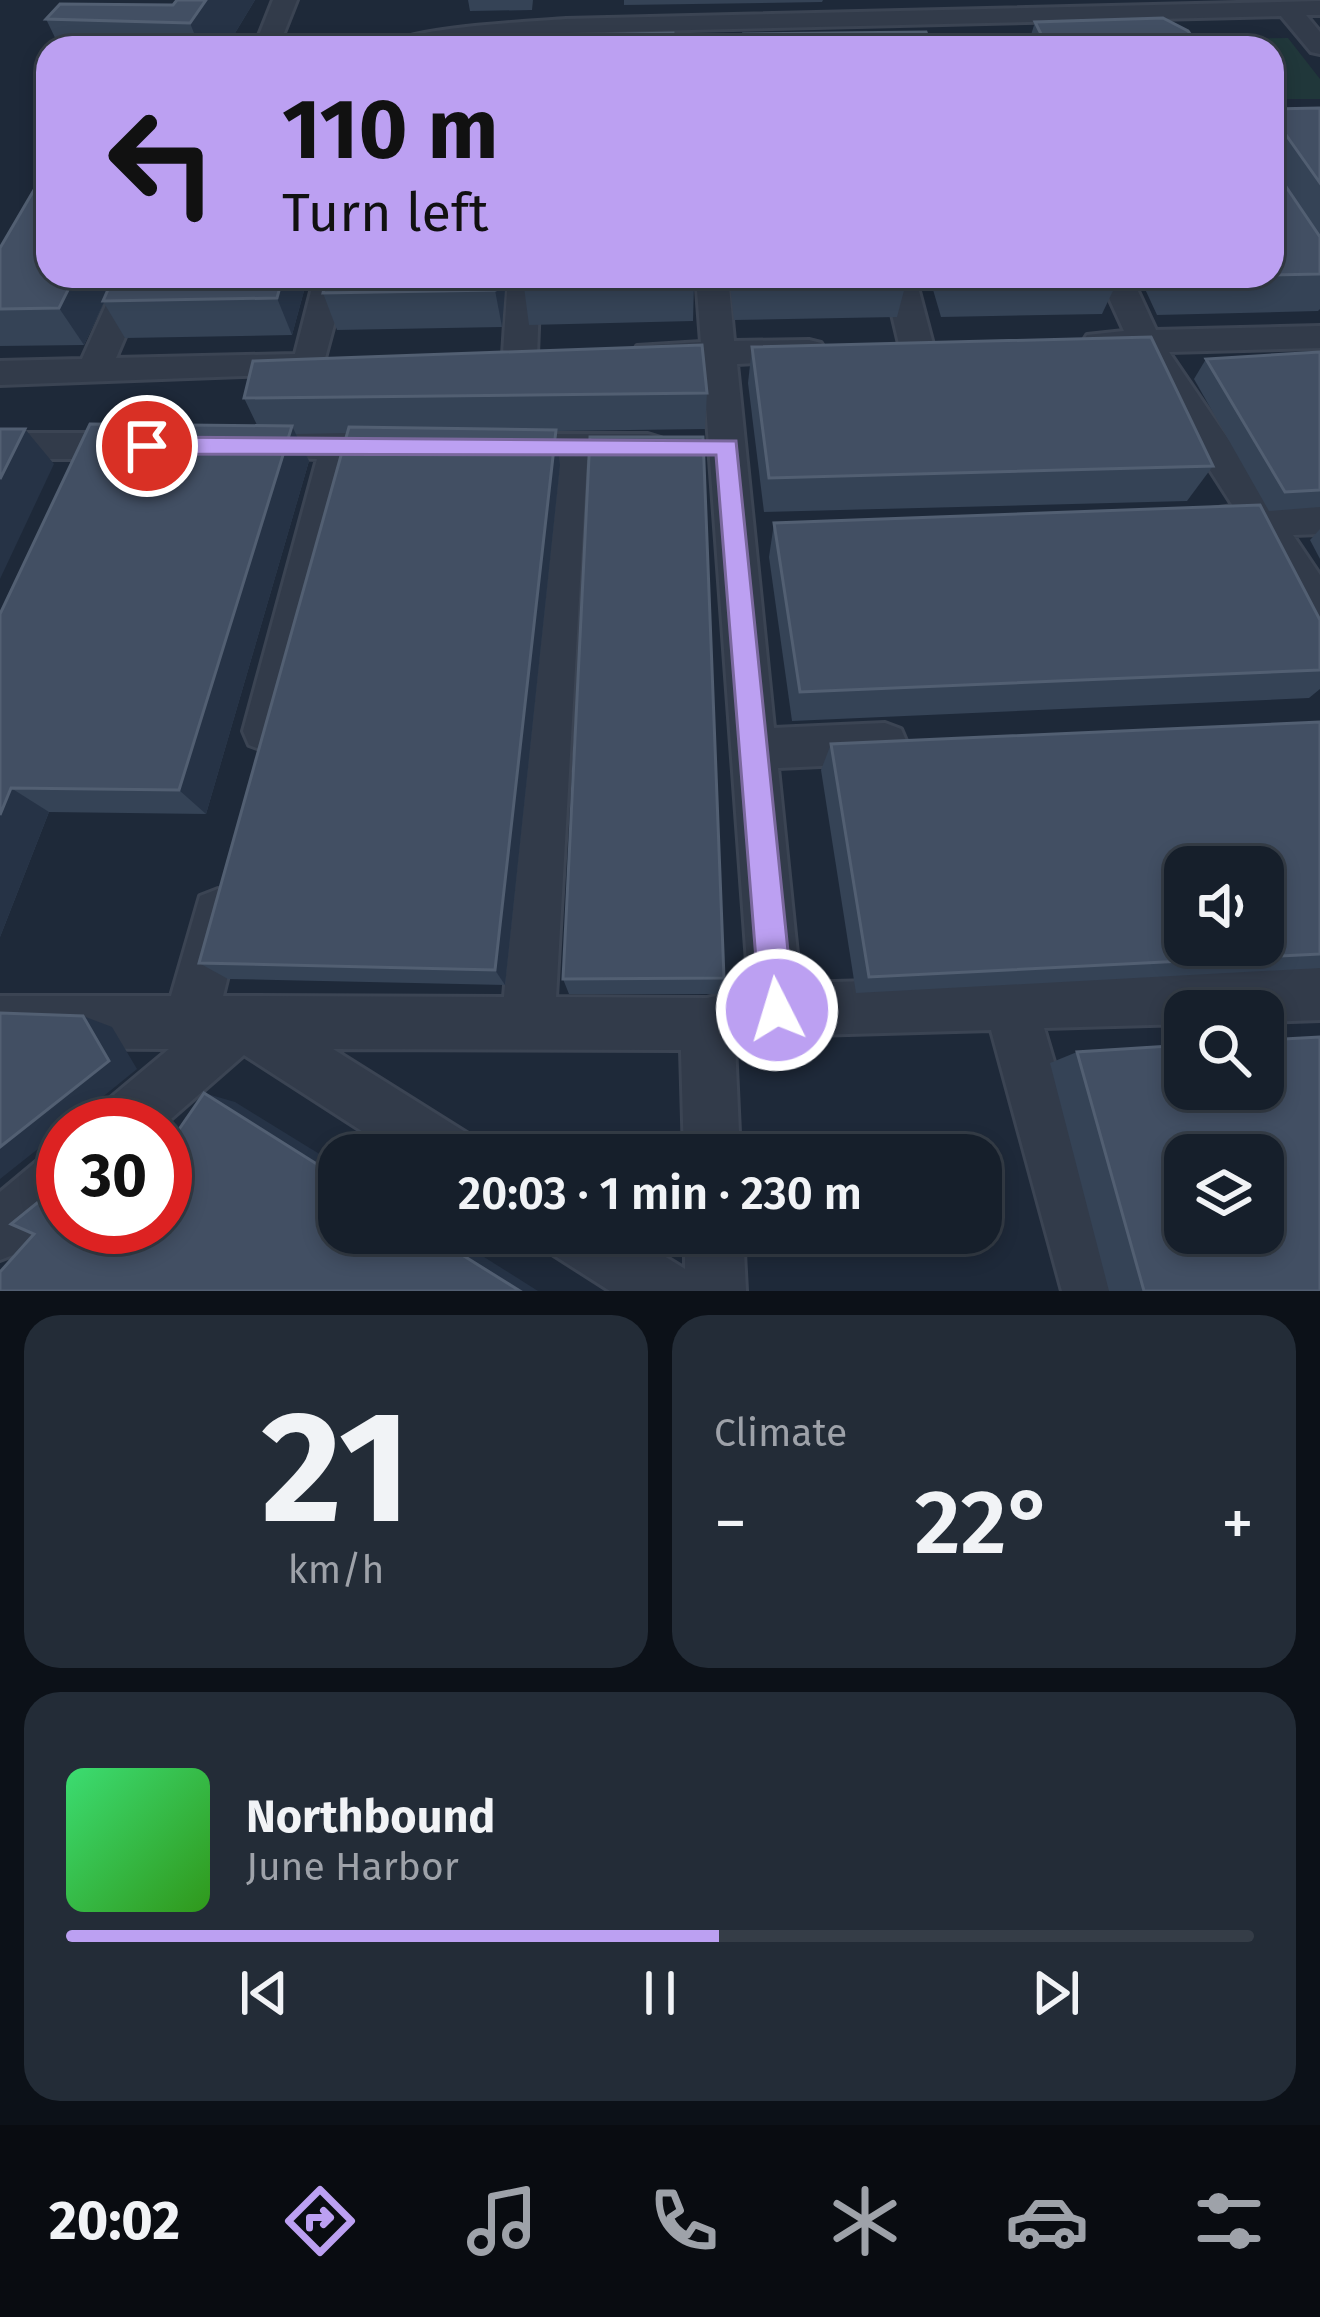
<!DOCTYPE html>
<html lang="en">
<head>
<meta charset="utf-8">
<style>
	:root { --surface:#161f2b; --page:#232c37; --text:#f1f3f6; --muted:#9ea2a9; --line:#353d47; --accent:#bca0f2 }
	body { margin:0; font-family:"Fira Sans",sans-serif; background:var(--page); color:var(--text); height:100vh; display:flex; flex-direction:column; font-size:45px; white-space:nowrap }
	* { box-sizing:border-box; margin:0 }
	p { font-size:39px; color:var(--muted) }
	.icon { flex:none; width:66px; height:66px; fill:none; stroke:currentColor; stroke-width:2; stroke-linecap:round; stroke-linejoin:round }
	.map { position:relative; height:1291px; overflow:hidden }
	.details { display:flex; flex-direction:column; gap:24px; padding:24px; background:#0c1118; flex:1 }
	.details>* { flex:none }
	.top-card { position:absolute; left:36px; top:36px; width:1248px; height:252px; border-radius:36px; box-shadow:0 6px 18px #0003,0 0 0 3px var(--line); background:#bca0f2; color:#111; overflow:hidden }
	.controls { position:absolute; left:1164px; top:846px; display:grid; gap:24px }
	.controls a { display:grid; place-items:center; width:120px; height:120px; border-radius:24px; background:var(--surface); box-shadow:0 6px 18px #0003,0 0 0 3px var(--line); font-size:60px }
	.speed { position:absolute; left:36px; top:1098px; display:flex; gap:24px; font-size:60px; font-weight:700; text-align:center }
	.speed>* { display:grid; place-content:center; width:156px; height:156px; border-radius:50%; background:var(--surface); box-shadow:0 6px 18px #0003,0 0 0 3px var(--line); line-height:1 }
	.speed .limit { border:18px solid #d22; background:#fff; color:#111 }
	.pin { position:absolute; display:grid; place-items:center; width:102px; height:102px; color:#fff; margin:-51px; border:6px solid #fff; border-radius:50%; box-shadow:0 3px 12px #0007 }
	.me { position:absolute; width:132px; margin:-66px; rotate:355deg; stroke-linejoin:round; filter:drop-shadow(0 0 9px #0008) }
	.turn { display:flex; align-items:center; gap:42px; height:252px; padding:0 48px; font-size:54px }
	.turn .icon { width:156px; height:156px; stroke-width:2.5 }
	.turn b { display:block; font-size:84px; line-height:102px }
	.big { font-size:90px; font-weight:600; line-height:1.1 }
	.details .card { flex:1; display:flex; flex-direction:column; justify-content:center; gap:18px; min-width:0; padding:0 42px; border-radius:36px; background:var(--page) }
	.details .dial { align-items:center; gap:0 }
	.dial b { font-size:156px; line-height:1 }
	.song { display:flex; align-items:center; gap:36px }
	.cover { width:144px; height:144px; border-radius:18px; background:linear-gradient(135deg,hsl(140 70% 55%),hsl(110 70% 35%)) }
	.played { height:12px; border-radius:6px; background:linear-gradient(90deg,var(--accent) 55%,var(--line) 55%) }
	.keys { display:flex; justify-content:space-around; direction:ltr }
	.heat { display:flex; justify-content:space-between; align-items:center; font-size:66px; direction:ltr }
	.details .tiles { flex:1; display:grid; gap:24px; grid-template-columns:1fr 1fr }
	.card:last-child { grid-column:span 2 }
	.trip { position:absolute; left:318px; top:1134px; width:684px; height:120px; border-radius:36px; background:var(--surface); box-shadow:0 6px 18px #0003,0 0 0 3px var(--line); font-weight:600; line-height:120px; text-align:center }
	.tabs { display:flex; height:192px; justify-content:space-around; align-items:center; background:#090c11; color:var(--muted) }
	.tabs .icon { width:84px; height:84px }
	.tabs .on { color:var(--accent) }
	.tabs b { font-size:54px; color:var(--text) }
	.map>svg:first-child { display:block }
	.green { fill:#20373a }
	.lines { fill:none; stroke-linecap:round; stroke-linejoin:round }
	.minor-casing { stroke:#3b4453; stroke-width:6 }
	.minor { fill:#323b4a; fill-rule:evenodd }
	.wall { fill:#354356 }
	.shaded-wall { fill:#263346 }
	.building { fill:#424f63; stroke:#525f72; stroke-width:3; fill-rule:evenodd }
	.route { fill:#bca0f2; stroke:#7a689d; stroke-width:3 }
</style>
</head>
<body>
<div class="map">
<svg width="1320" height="1291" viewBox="0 0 1320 1291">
	<rect width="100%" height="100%" fill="#1e2939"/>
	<path class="green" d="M 1288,38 L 1320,79 L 1320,99 L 1272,99 L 1272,48 L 1168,48 L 1163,40 Z"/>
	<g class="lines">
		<g class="minor-casing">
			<g id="minor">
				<path d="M 273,0 L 297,0 L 278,48 L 254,48 Z"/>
				<path d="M 1320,1 L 1320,15 L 1306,15 L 1320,32 L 1320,54 L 1311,52 L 1281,16 L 566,33 L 434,48 L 381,48 C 404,27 529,22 566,19 Z"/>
				<path d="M 119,276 L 151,276 L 116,358 L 295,354 L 315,276 L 347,276 L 321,373 L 0,385 L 0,361 L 82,359 Z"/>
				<path d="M 508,276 L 540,276 L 537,355 L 532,363 L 508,363 L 503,355 Z"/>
				<path d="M 696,276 L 728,276 L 734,341 L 809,340 L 821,343 L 826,351 L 821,359 L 737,364 L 774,728 L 885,723 L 901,729 L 907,743 L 901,757 L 885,763 L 778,768 L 800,983 L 1320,968 L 1320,1020 L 1263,1022 L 1263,1011 L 1185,1011 L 1185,1024 L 1044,1028 L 1122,1291 L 1062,1291 L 991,1030 L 777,1036 L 735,1045 L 740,1155 L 684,1155 L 681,1050 L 333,1049 L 470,1135 L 478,1155 L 399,1155 L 244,1055 L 164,1125 L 94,1125 L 102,1105 L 169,1049 L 0,1048 L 0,996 L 171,996 L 200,896 L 218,889 L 236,896 L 243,914 L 223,996 L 504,997 L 551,460 L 487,456 L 482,447 L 487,438 L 500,434 L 648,434 L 661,438 L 666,447 L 661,456 L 587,460 L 556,997 L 707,998 L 749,989 L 703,364 L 637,362 L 632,354 L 637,346 L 701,342 Z"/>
				<path d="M 883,276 L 915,276 L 934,348 L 929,356 L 905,356 L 900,348 Z"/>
				<path d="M 1099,276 L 1131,276 L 1156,330 L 1320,326 L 1320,348 L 1169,352 L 1273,505 L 1320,504 L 1320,534 L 1293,535 L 1320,575 L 1320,625 L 1306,620 L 1252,536 L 1196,533 L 1191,522 L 1196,511 L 1233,506 L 1135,353 L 1087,351 L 1082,343 L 1087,335 L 1124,331 Z"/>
				<path d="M 0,433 L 138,433 L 151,437 L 156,446 L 151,455 L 138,459 L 0,459 Z"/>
				<path d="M 248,433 L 402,433 L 415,437 L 420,446 L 415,455 L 354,459 L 287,731 L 281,745 L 265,751 L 249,745 L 243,731 L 317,459 L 235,455 L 230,446 L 235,437 Z"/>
				<path d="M 63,1147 L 63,1214 L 21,1252 L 0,1260 L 0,1192 L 43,1156 Z"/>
				<path d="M 544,1233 L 627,1233 L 685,1269 L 685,1233 L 743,1233 L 746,1291 L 610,1291 L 552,1254 Z"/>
			</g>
		</g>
		<use href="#minor" class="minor"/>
	</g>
	<g class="wall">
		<path d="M 177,0 L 255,0 L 226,48 L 60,48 L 46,19 L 173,5 Z"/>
		<path d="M 468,0 L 533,0 L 532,10 L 470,11 Z"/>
		<path d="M 624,0 L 823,0 L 822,2 L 624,5 Z"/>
		<path d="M 1163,18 L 1200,48 L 1027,48 L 1035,22 Z"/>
		<path d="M 1320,108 L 1320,309 L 1318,311 L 1157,315 L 1139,276 L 1272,276 L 1272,109 Z"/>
		<path d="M 0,248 L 308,276 L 292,335 L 125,338 L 104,303 L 84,345 L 0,346 Z"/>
		<path d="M 506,276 L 502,327 L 337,330 L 323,293 Z"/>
		<path d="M 729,276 L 906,276 L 907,279 L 897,317 L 734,320 Z"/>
		<path d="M 929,276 L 1120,276 L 1102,314 L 941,317 Z"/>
		<path d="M 694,284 L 693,321 L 529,325 L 524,287 Z"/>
		<path d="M 752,347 L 1213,466 L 1187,501 L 764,512 L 748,383 Z"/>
		<path d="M 1320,352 L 1320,507 L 1269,511 L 1194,379 L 1206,359 Z"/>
		<path d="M 707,393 L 705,429 L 556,431 L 560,465 L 505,985 L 228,979 L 199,963 L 347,433 L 296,434 L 309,461 L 206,814 L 49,812 L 0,937 L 0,614 L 257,425 L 244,398 Z"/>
		<path d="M 774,523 L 1320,620 L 1320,689 L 1309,698 L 792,721 L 769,557 Z"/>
		<path d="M 1320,529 L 1320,559 L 1310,540 Z"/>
		<path d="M 1320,722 L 1320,968 L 856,993 L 821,770 L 831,744 Z"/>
		<path d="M 724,978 L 720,994 L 569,994 L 563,979 Z"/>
		<path d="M 1077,1052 L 1320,1291 L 1109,1291 L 1050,1063 Z"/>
	</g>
	<g class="shaded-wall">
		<path d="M 206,0 L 255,0 L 226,48 L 200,48 L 190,23 Z"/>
		<path d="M 75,276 L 116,276 L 84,345 L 59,308 Z"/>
		<path d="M 283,276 L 308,276 L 292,335 L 277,298 Z"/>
		<path d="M 496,276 L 506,276 L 502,327 L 495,290 Z"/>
		<path d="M 292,426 L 309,461 L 206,814 L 179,790 Z"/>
		<path d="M 25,429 L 54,464 L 0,579 L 0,479 Z"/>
		<path d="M 556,430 L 560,465 L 505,985 L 495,970 Z"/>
		<path d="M 11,788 L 49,812 L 0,937 L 0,815 Z"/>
		<path d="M 83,1016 L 112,1027 L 137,1069 L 68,1125 L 63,1125 L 63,1129 L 0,1179 L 0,1147 Z"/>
		<path d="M 204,1093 L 235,1102 L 339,1166 L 339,1178 Z"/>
		<path d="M 427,1233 L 446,1233 L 538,1291 L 520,1291 Z"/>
	</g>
	<g class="building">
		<path d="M 177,0 L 206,0 L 190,23 L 46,19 L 60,4 L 173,5 Z"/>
		<path d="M 1163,18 L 1188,31 L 1200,48 L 1157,48 L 1145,35 L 1042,36 L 1035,22 Z"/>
		<path d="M 926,32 L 931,48 L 719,48 L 719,46 L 743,34 Z"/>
		<path d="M 673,33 L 674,48 L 537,48 L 537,36 Z"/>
		<path d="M 994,41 L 998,48 L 963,48 L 960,43 Z"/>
		<path d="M 1320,108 L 1320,183 L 1272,115 L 1272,109 Z"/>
		<path d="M 48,166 L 48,276 L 75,276 L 59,308 L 0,309 L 0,248 Z"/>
		<path d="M 1272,166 L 1320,237 L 1320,274 L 1272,275 Z"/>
		<path d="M 114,276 L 283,276 L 277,298 L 103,301 Z"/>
		<path d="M 327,276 L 496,276 L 495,290 L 323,293 Z"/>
		<path d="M 524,276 L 694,276 L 694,284 L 524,287 Z"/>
		<path d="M 736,276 L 906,276 L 907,279 L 737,283 Z"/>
		<path d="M 951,276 L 1121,276 L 952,280 Z"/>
		<path d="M 1177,276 L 1244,276 L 1178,277 Z"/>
		<path d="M 1151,337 L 1213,466 L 769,478 L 752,347 Z"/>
		<path d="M 702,345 L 707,393 L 244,398 L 253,361 Z"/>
		<path d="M 1320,352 L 1320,490 L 1285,492 L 1206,359 Z"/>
		<path d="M 90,424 L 292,426 L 179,790 L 11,788 L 0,815 L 0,614 Z"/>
		<path d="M 349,427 L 556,430 L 495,970 L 199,963 Z"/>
		<path d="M 0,429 L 25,429 L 0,479 Z"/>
		<path d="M 590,437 L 703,437 L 724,978 L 563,979 Z"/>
		<path d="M 1260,505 L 1320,620 L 1320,670 L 800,692 L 774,523 Z"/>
		<path d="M 1320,722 L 1320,954 L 869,977 L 831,744 ZM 1185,867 L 1263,867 L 1263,945 L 1185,945 Z"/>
		<path d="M 0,1013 L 83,1016 L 109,1061 L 0,1147 Z"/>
		<path d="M 1320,1037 L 1320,1291 L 1144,1291 L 1077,1052 L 1185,1045 L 1185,1089 L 1263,1089 L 1263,1040 ZM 1185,1155 L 1263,1155 L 1263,1233 L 1185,1233 Z"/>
		<path d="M 204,1093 L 339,1178 L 339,1233 L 427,1233 L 520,1291 L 0,1291 L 0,1272 L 34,1234 L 11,1224 L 63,1182 L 63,1227 L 165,1227 L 165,1165 L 179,1148 L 171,1141 Z"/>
	</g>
	<path class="route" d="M 147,437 L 736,441 L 794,1010 L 789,1022 L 777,1027 L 765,1022 L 760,1010 L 716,455 L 147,454 L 135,446 Z"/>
</svg>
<div class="controls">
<a><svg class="icon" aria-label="sound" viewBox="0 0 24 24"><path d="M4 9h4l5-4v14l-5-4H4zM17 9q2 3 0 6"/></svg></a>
<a><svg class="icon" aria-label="search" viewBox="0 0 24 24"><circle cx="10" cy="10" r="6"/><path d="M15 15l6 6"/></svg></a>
<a><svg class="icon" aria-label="layers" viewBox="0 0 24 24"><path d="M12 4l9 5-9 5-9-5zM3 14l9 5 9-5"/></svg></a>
</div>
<div class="speed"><div class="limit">30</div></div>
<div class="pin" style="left:147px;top:446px;background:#d93025"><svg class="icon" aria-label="arrive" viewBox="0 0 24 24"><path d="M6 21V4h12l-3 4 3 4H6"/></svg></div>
<svg class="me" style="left:777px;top:1010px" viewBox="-20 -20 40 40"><circle r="17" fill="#bca0f2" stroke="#fff" stroke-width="3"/><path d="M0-11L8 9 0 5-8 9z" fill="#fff"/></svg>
<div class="trip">20:03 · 1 min · 230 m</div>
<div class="top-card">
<div class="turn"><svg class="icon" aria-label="left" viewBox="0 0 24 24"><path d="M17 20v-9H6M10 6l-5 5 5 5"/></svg><div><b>110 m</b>Turn left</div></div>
</div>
</div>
<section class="details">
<div class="tiles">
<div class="card dial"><b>21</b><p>km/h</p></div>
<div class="card"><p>Climate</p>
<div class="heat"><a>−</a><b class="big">22°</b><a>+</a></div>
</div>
<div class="card">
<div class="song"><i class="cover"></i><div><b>Northbound</b><p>June Harbor</p></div></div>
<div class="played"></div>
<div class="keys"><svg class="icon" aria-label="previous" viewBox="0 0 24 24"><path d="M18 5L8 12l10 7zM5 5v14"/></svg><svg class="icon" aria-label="pause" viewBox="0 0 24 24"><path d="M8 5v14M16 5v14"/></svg><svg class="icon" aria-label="next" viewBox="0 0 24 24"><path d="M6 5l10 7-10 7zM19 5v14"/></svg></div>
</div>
</div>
</section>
<nav class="tabs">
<b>20:02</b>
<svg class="icon on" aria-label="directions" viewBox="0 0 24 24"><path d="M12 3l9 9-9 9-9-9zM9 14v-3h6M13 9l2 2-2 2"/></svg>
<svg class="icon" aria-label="music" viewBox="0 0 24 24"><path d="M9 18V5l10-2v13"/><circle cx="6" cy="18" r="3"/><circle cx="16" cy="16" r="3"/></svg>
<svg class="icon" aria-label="phone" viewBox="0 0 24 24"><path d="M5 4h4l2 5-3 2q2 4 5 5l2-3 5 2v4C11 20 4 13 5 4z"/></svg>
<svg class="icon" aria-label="climate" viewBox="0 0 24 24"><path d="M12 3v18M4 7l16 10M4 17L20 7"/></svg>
<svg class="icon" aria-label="car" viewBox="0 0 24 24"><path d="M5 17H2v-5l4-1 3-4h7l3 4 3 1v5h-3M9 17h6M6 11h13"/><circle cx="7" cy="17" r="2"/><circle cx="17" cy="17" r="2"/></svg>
<svg class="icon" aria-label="filters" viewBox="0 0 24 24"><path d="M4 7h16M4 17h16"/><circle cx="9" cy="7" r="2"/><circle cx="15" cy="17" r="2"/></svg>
</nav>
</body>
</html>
